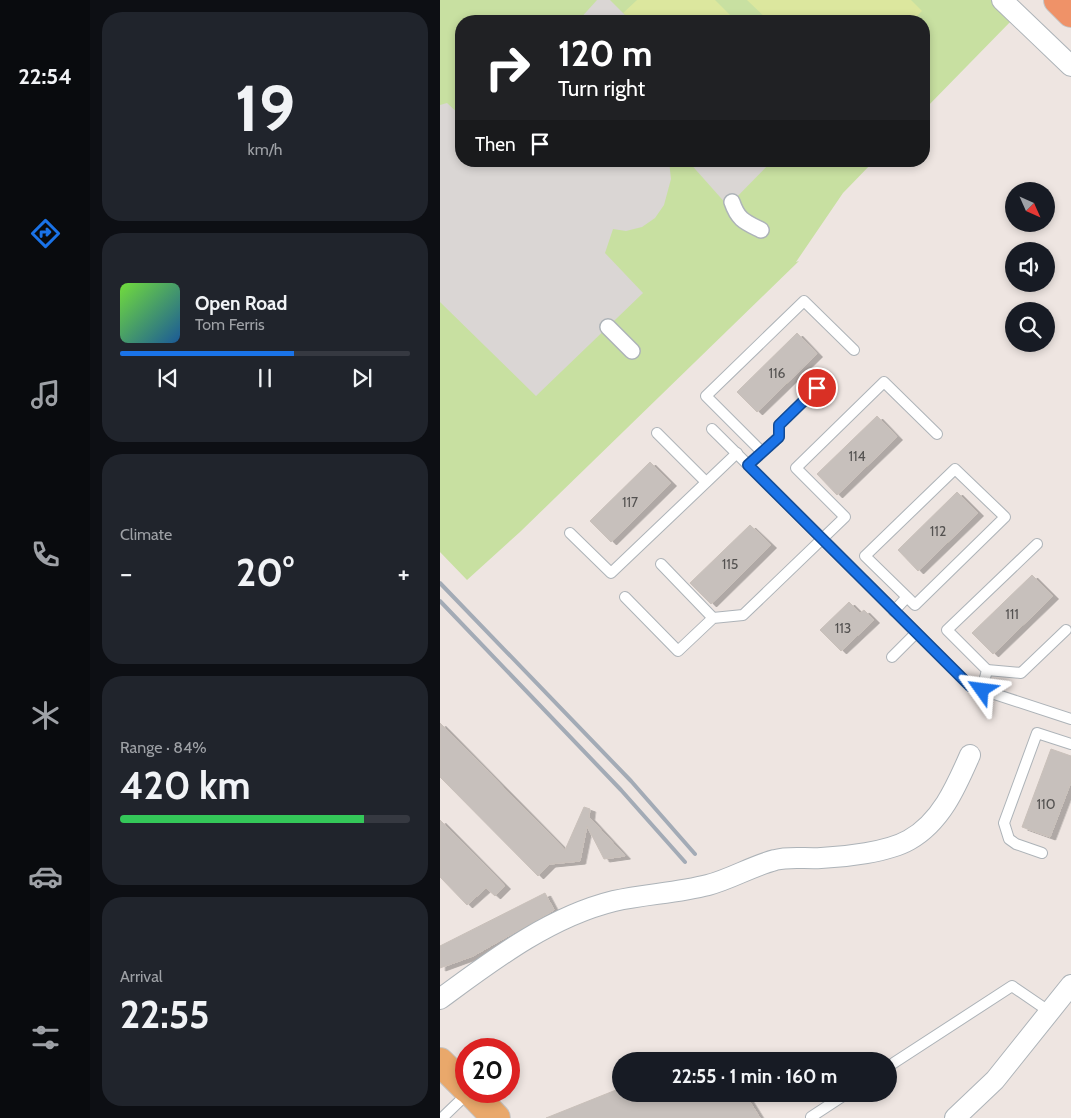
<!DOCTYPE html>
<html lang="en">
<head>
<meta charset="utf-8">
<style>
	:root { --surface:#171b24; --page:#20242c; --text:#f1f3f6; --muted:#9ea1a6; --line:#363941; --accent:#1a73e8 }
	body { margin:0; font-family:Cabin,sans-serif; background:var(--page); color:var(--text); height:100vh; display:flex; flex-direction:column; font-size:19px; white-space:nowrap }
	* { box-sizing:border-box; margin:0 }
	p { font-size:16px; color:var(--muted) }
	.icon { flex:none; width:28px; height:28px; fill:none; stroke:currentColor; stroke-width:2; stroke-linecap:round; stroke-linejoin:round }
	.map { position:relative; flex:1; overflow:hidden }
	.sheet { display:flex; flex-direction:column; gap:12px; padding:12px; background:#0d0f14; width:350px }
	.sheet>* { flex:none }
	.guide { position:absolute; left:15px; top:15px; width:475px; height:152px; border-radius:20px; box-shadow:0 2px 8px #0003; background:#202124; color:#fff; overflow:hidden }
	.needle { width:32px; rotate:135deg }
	.fabs { position:absolute; left:565px; top:182px; display:grid; gap:10px }
	.fabs a { display:grid; place-items:center; width:50px; height:50px; border-radius:50%; background:var(--surface); box-shadow:0 2px 8px #0003; font-size:25px }
	.speed { position:absolute; left:15px; top:1038px; display:flex; gap:10px; font-size:25px; font-weight:700; text-align:center }
	.speed>* { display:grid; place-content:center; width:65px; height:65px; border-radius:50%; background:var(--surface); box-shadow:0 2px 8px #0003; line-height:1 }
	.speed .limit { border:8px solid #d22; background:#fff; color:#111 }
	.pin { position:absolute; display:grid; place-items:center; width:42px; height:42px; color:#fff; margin:-21px; border:2px solid #fff; border-radius:50%; box-shadow:0 1px 5px #0007 }
	.me { position:absolute; width:55px; margin:-28px; rotate:301deg; stroke-linejoin:round; filter:drop-shadow(0 0 4px #0008) }
	.turn { display:flex; align-items:center; gap:18px; height:105px; padding:0 20px; font-size:22px }
	.turn .icon { width:65px; height:65px; stroke-width:2.5 }
	.turn b { display:block; font-size:35px; line-height:42px }
	.then { display:flex; align-items:center; height:48px; padding:0 20px; background:#0003; gap:10px; font-size:19px }
	.big { font-size:38px; font-weight:700; line-height:1.1 }
	.sheet .widget { flex:1; display:flex; flex-direction:column; justify-content:center; gap:8px; min-width:0; padding:0 18px; border-radius:20px; background:var(--page) }
	.sheet .dial { align-items:center; gap:0 }
	.dial b { font-size:65px; line-height:1 }
	.song { display:flex; align-items:center; gap:15px }
	.cover { width:60px; height:60px; border-radius:8px; background:linear-gradient(135deg,hsl(100 70% 55%),hsl(210 70% 35%)) }
	.played { height:5px; border-radius:2px; background:linear-gradient(90deg,var(--accent) 60%,var(--line) 60%) }
	.keys { display:flex; justify-content:space-around; direction:ltr }
	.heat { display:flex; justify-content:space-between; align-items:center; font-size:28px; direction:ltr }
	.charge { height:8px; border-radius:4px; background:linear-gradient(90deg,#34c759 84%,var(--line) 0) }
	.trip { position:absolute; left:172px; top:1052px; width:285px; height:50px; border-radius:25px; background:var(--surface); box-shadow:0 2px 8px #0003; font-weight:700; line-height:50px; text-align:center }
	main { display:flex; flex:1; min-height:0 }
	.menu { display:flex; flex-direction:column; width:90px; justify-content:space-around; align-items:center; background:#090b0e; color:var(--muted) }
	.menu .icon { width:35px; height:35px }
	.menu .active { color:var(--accent) }
	.menu b { font-size:22px; color:var(--text) }
	.map>svg:first-child { display:block }
	.green { fill:#c8e0a1 }
	.pitch { fill:#dce79e }
	.plaza { fill:#dad6d4 }
	.building { fill:#c7c0bc; stroke:#c9c0ba; filter:url(#shadow) }
	.lines { fill:none; stroke-linecap:round; stroke-linejoin:round }
	.service-casing { stroke:#adb3b8; stroke-width:12 }
	.pedestrian-casing { stroke:#adb3b8; stroke-width:18 }
	.minor-casing { stroke:#adb3b8; stroke-width:22 }
	.primary-casing { stroke:#c4c4c4; stroke-width:30 }
	.trunk-casing { stroke:#c4c4c4; stroke-width:30 }
	.service { stroke:#fff; stroke-width:10 }
	.pedestrian { stroke:#fff; stroke-width:15 }
	.minor { stroke:#fff; stroke-width:20 }
	.primary { stroke:#e9a86b; stroke-width:28 }
	.trunk { stroke:#ef9268; stroke-width:28 }
	.rail { stroke:#a3abb6; stroke-width:4 }
	.route-casing { stroke:#114b97; stroke-width:12 }
	.route { stroke:#1a73e8; stroke-width:9 }
	.labels { text-anchor:middle; stroke-width:5; stroke-linejoin:round; paint-order:stroke }
	.number-label { font-size:14px; fill:#545251 }
</style>
</head>
<body>
<main>
<nav class="menu">
<b>22:54</b>
<svg class="icon active" aria-label="directions" viewBox="0 0 24 24"><path d="M12 3l9 9-9 9-9-9zM9 14v-3h6M13 9l2 2-2 2"/></svg>
<svg class="icon" aria-label="music" viewBox="0 0 24 24"><path d="M9 18V5l10-2v13"/><circle cx="6" cy="18" r="3"/><circle cx="16" cy="16" r="3"/></svg>
<svg class="icon" aria-label="phone" viewBox="0 0 24 24"><path d="M5 4h4l2 5-3 2q2 4 5 5l2-3 5 2v4C11 20 4 13 5 4z"/></svg>
<svg class="icon" aria-label="climate" viewBox="0 0 24 24"><path d="M12 3v18M4 7l16 10M4 17L20 7"/></svg>
<svg class="icon" aria-label="car" viewBox="0 0 24 24"><path d="M5 17H2v-5l4-1 3-4h7l3 4 3 1v5h-3M9 17h6M6 11h13"/><circle cx="7" cy="17" r="2"/><circle cx="17" cy="17" r="2"/></svg>
<svg class="icon" aria-label="filters" viewBox="0 0 24 24"><path d="M4 7h16M4 17h16"/><circle cx="9" cy="7" r="2"/><circle cx="15" cy="17" r="2"/></svg>
</nav>
<section class="sheet">
<div class="widget dial"><b>19</b><p>km/h</p></div>
<div class="widget">
<div class="song"><i class="cover"></i><div><b>Open Road</b><p>Tom Ferris</p></div></div>
<div class="played"></div>
<div class="keys"><svg class="icon" aria-label="previous" viewBox="0 0 24 24"><path d="M18 5L8 12l10 7zM5 5v14"/></svg><svg class="icon" aria-label="pause" viewBox="0 0 24 24"><path d="M8 5v14M16 5v14"/></svg><svg class="icon" aria-label="next" viewBox="0 0 24 24"><path d="M6 5l10 7-10 7zM19 5v14"/></svg></div>
</div>
<div class="widget"><p>Climate</p>
<div class="heat"><a>−</a><b class="big">20°</b><a>+</a></div>
</div>
<div class="widget"><p>Range · 84%</p><b class="big">420 km</b><div class="charge"></div></div>
<div class="widget"><p>Arrival</p><b class="big">22:55</b></div>
</section>
<div class="map">
<svg width="631" height="1118" viewBox="0 0 631 1118">
	<defs>
		<filter id="shadow"><feDropShadow dx="5.5" dy="3" stdDeviation="0" flood-color="#0004"/></filter>
	</defs>
	<rect width="100%" height="100%" fill="#eee5e1"/>
	<path class="green" d="M 0,0 L 553,0 L 573,19 L 484,110 L 484,21 L 21,21 L 21,161 L 434,161 L 403,193 L 356,262 L 359,261 L 80,532 L 27,580 L 0,552 Z"/>
	<g class="pitch">
		<path d="M 197,0 L 275,0 L 296,21 L 191,21 L 183,13 Z"/>
		<path d="M 307,0 L 471,0 L 482,11 L 472,21 L 329,21 Z"/>
	</g>
	<g class="plaza">
		<path d="M 157,0 L 170,0 L 191,21 L 138,21 Z"/>
		<path d="M 7,103 L 21,116 L 21,161 L 229,161 L 231,179 L 224,205 L 215,218 L 202,227 L 186,231 L 173,229 L 165,253 L 203,293 L 96,396 L 0,302 L 0,105 Z"/>
		<path d="M 248,161 L 332,161 L 288,206 Z"/>
	</g>
	<g class="building">
		<path d="M 357,333 L 377,354 L 317,412 L 297,392 Z"/>
		<path d="M 437,416 L 457,437 L 397,495 L 377,474 Z"/>
		<path d="M 210,462 L 231,483 L 171,542 L 150,521 Z"/>
		<path d="M 517,492 L 538,513 L 478,571 L 458,550 Z"/>
		<path d="M 310,525 L 331,545 L 271,604 L 250,583 Z"/>
		<path d="M 592,575 L 613,596 L 553,654 L 532,633 Z"/>
		<path d="M 409,602 L 420,613 L 424,610 L 434,620 L 401,651 L 380,630 Z"/>
		<path d="M 0,723 L 125,850 L 144,807 L 150,809 L 149,817 L 185,856 L 164,859 L 147,826 L 140,861 L 110,864 L 98,876 L 0,777 Z"/>
		<path d="M 611,749 L 631,756 L 631,782 L 610,837 L 582,827 Z"/>
		<path d="M 0,820 L 65,886 L 55,896 L 46,888 L 27,905 L 0,877 Z"/>
		<path d="M 105,893 L 114,910 L 33,956 L 0,968 L 0,946 Z"/>
		<path d="M 181,1088 L 181,1094 L 305,1094 L 320,1118 L 106,1118 Z"/>
	</g>
	<g class="lines">
		<g class="service-casing">
			<g id="service">
				<path d="M 272,429 L 530,686 L 631,719"/>
				<path d="M 217,433 L 266,482"/>
				<path d="M 322,452 L 266,396 L 364,301 L 414,350"/>
				<path d="M 308,465 L 339,437 L 339,425 L 377,388"/>
				<path d="M 130,533 L 171,573 L 297,453"/>
				<path d="M 221,564 L 273,618"/>
				<path d="M 185,597 L 238,651 L 273,618 L 303,615 L 405,517 L 356,468 L 444,382 L 497,434"/>
				<path d="M 454,611 L 467,597 L 425,556 L 515,469 L 565,517 L 475,605 L 467,597"/>
				<path d="M 452,657 L 476,633"/>
				<path d="M 547,670 L 581,673 L 626,630"/>
				<path d="M 542,690 L 547,670 L 507,630 L 597,544"/>
				<path d="M 602,853 L 576,844 L 569,839 L 564,823 L 597,733 L 631,744"/>
				<path d="M 449,1066 L 572,986 L 610,1012"/>
				<path d="M 371,1117 L 406,1094"/>
				<path d="M 2,1118 L 29,1092"/>
			</g>
		</g>
		<g class="pedestrian-casing">
			<g id="pedestrian">
				<path d="M 292,202 C 298,220 305,222 321,230"/>
				<path d="M 168,327 L 192,351"/>
			</g>
		</g>
		<g class="minor-casing">
			<g id="minor">
				<path d="M 562,0 L 631,66"/>
				<path d="M 0,999 C 53,960 109,917 174,901 C 205,894 237,893 268,885 C 291,879 312,866 335,860 C 349,856 366,859 381,858 C 405,857 448,852 469,840 C 501,822 516,787 530,755"/>
				<path d="M 515,1118 L 555,1080 L 631,985"/>
			</g>
		</g>
		<g class="primary-casing">
			<g id="primary">
				<path d="M 0,1062 L 26,1088"/>
				<path d="M 30,1091 L 56,1118"/>
			</g>
		</g>
		<g class="trunk-casing">
			<path id="trunk" d="M 618,0 L 631,13"/>
		</g>
		<use href="#service" class="service"/>
		<use href="#pedestrian" class="pedestrian"/>
		<use href="#minor" class="minor"/>
		<use href="#primary" class="primary"/>
		<use href="#trunk" class="trunk"/>
		<g class="rail">
			<path d="M 0,583 L 191,781 L 255,854"/>
			<path d="M 0,601 L 181,790 L 245,862"/>
		</g>
	</g>
	<g class="lines">
		<g class="route-casing">
			<path id="route" d="M 377,388 L 339,425 L 339,437 L 308,465 L 530,686 L 542,690"/>
		</g>
		<use href="#route" class="route"/>
	</g>
	<g class="labels">
		<g class="number-label">
			<text x="337" y="378">116</text>
			<text x="417" y="461">114</text>
			<text x="190" y="507">117</text>
			<text x="498" y="536">112</text>
			<text x="290" y="569">115</text>
			<text x="572" y="619">111</text>
			<text x="403" y="633">113</text>
			<text x="606" y="809">110</text>
		</g>
	</g>
</svg>
<div class="fabs">
<a><svg class="needle" viewBox="-14 -14 28 28"><path d="M0-13l5 13h-10z" fill="#e53935"/><path d="M0 13l5-13h-10z" fill="#9ea1a6"/></svg></a>
<a><svg class="icon" aria-label="sound" viewBox="0 0 24 24"><path d="M4 9h4l5-4v14l-5-4H4zM17 9q2 3 0 6"/></svg></a>
<a><svg class="icon" aria-label="search" viewBox="0 0 24 24"><circle cx="10" cy="10" r="6"/><path d="M15 15l6 6"/></svg></a>
</div>
<div class="speed"><div class="limit">20</div></div>
<div class="pin" style="left:377px;top:388px;background:#d93025"><svg class="icon" aria-label="arrive" viewBox="0 0 24 24"><path d="M6 21V4h12l-3 4 3 4H6"/></svg></div>
<svg class="me" style="left:542px;top:690px" viewBox="-20 -20 40 40"><path d="M0-17L14 15 0 8-14 15z" fill="#1a73e8" stroke="#fff" stroke-width="4"/></svg>
<div class="trip">22:55 · 1 min · 160 m</div>
<div class="guide">
<div class="turn"><svg class="icon" aria-label="right" viewBox="0 0 24 24"><path d="M7 20v-9h11M14 6l5 5-5 5"/></svg><div><b>120 m</b>Turn right</div></div>
<div class="then">Then<svg class="icon" aria-label="arrive" viewBox="0 0 24 24"><path d="M6 21V4h12l-3 4 3 4H6"/></svg></div>
</div>
</div>
</main>
</body>
</html>
